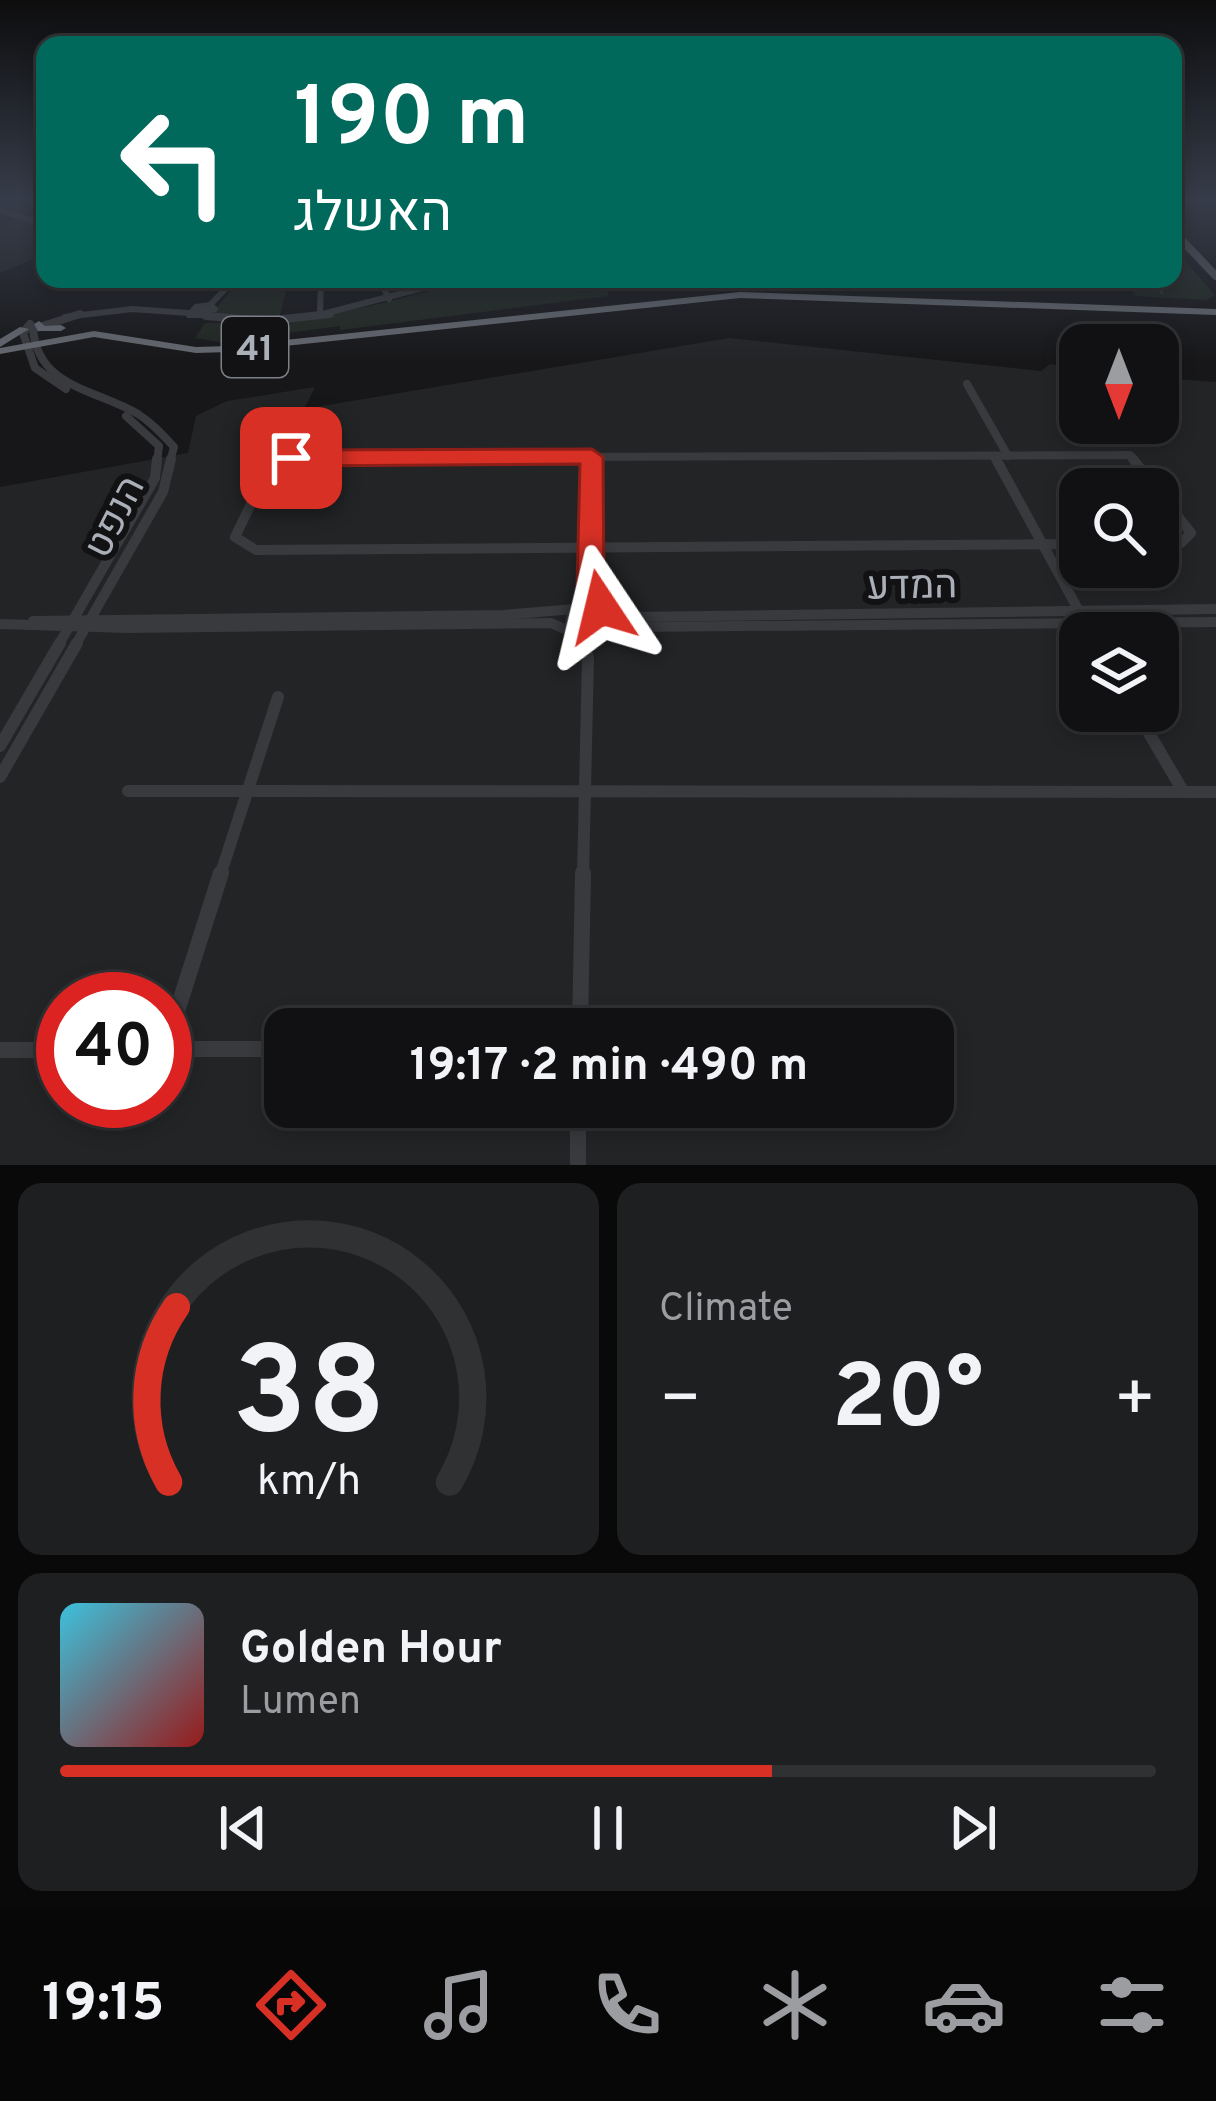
<!DOCTYPE html>
<html lang="en">
<head>
<meta charset="utf-8">
<style>
	:root { --surface:#111113; --page:#1e1f21; --text:#f1f3f6; --muted:#9c9da0; --line:#303133; --accent:#d93025 }
	body { margin:0; font-family:Overpass,Heebo,sans-serif; background:var(--page); color:var(--text); height:100vh; display:flex; flex-direction:column; font-size:45px; white-space:nowrap }
	* { box-sizing:border-box; margin:0 }
	p { font-size:39px; color:var(--muted) }
	.icon { flex:none; width:66px; height:66px; fill:none; stroke:currentColor; stroke-width:2; stroke-linecap:round; stroke-linejoin:round }
	.map { position:relative; height:1165px; overflow:hidden }
	.details { display:flex; flex-direction:column; gap:18px; padding:18px; background:#09090a; flex:1 }
	.details>* { flex:none }
	.hud { position:absolute; left:36px; top:36px; width:1146px; height:252px; border-radius:24px; box-shadow:0 6px 18px #0003,0 0 0 3px var(--line); background:#00695c; color:#fff; overflow:hidden }
	.needle { width:78px; rotate:180deg }
	.buttons { position:absolute; left:1059px; top:324px; display:grid; gap:24px }
	.buttons a { display:grid; place-items:center; width:120px; height:120px; border-radius:24px; background:var(--surface); box-shadow:0 6px 18px #0003,0 0 0 3px var(--line); font-size:60px }
	.speed { position:absolute; left:36px; top:972px; display:flex; gap:24px; font-size:60px; font-weight:700; text-align:center }
	.speed>* { display:grid; place-content:center; width:156px; height:156px; border-radius:50%; background:var(--surface); box-shadow:0 6px 18px #0003,0 0 0 3px var(--line); line-height:1 }
	.speed .limit { border:18px solid #d22; background:#fff; color:#111 }
	.pin { position:absolute; display:grid; place-items:center; width:102px; height:102px; color:#fff; margin:-51px; border-radius:24px; box-shadow:0 6px 18px #0006 }
	.me { position:absolute; width:132px; margin:-66px; rotate:350deg; stroke-linejoin:round; filter:drop-shadow(0 0 9px #0008) }
	.turn { display:flex; align-items:center; gap:42px; height:252px; padding:0 60px; font-size:54px }
	.turn .icon { width:156px; height:156px; stroke-width:2.5 }
	.turn b { display:block; font-size:84px; line-height:102px }
	.big { font-size:90px; font-weight:700; line-height:1.1 }
	.details .widget { flex:1; display:flex; flex-direction:column; justify-content:center; gap:18px; min-width:0; padding:0 42px; border-radius:24px; background:var(--page) }
	.details .dial { align-items:center; gap:0 }
	.dial svg { height:312px; overflow:visible; fill:none; stroke:var(--line); stroke-width:7; stroke-linecap:round; text-anchor:middle }
	.dial text { fill:var(--text); stroke:none }
	.song { display:flex; align-items:center; gap:36px }
	.cover { width:144px; height:144px; border-radius:18px; background:linear-gradient(135deg,hsl(190 70% 55%),hsl(0 70% 35%)) }
	.played { height:12px; border-radius:6px; background:linear-gradient(90deg,var(--accent) 65%,var(--line) 65%) }
	.keys { display:flex; justify-content:space-around; direction:ltr }
	.heat { display:flex; justify-content:space-between; align-items:center; font-size:66px; direction:ltr }
	.details .tiles { flex:1; display:grid; gap:18px; grid-template-columns:1fr 1fr }
	.widget:last-child { grid-column:span 2 }
	.trip { position:absolute; left:264px; top:1008px; width:690px; height:120px; border-radius:24px; background:var(--surface); box-shadow:0 6px 18px #0003,0 0 0 3px var(--line); font-weight:700; line-height:120px; text-align:center }
	.dock { display:flex; height:192px; justify-content:space-around; align-items:center; background:#070708; color:var(--muted) }
	.dock .icon { width:84px; height:84px }
	.dock .on { color:var(--accent) }
	.dock b { font-size:54px; color:var(--text) }
	.map>svg:first-child { display:block }
	.built { fill:#232426; fill-rule:evenodd }
	.green { fill:#202720 }
	.lines { fill:none; stroke-linecap:round; stroke-linejoin:round }
	.stream { stroke:#2e373d; stroke-width:3 }
	.minor-far4 { stroke:#393a3e; stroke-width:6 }
	.minor-far3 { stroke:#393a3e; stroke-width:8 }
	.minor-far2 { stroke:#393a3e; stroke-width:10 }
	.minor-far1 { stroke:#393a3e; stroke-width:12 }
	.minor { stroke:#393a3e; stroke-width:16 }
	.major { stroke:#55575d; stroke-width:8 }
	.highway { fill:#65686f; fill-rule:evenodd }
	.route { fill:#d93025; stroke:#8d1f18; stroke-width:3 }
	.labels { text-anchor:middle; stroke-width:12; stroke-linejoin:round; paint-order:stroke }
	.shield { fill:#121214; stroke:#7c8087; stroke-width:3 }
	.shield-label { font-size:36px; font-weight:bold; fill:#aaafb8 }
	.street-label { font-size:39px; fill:#aaafb8; stroke:#121214 }
</style>
</head>
<body>
<div class="map">
<svg width="1216" height="1165" viewBox="0 0 1216 1165">
	<rect width="100%" height="100%" fill="#171719"/>
	<g class="built">
		<path d="M 0,199 L 45,199 L 45,207 L 23,214 L 45,223 L 45,254 L 0,273 L 0,225 L 22,216 L 0,209 Z"/>
		<path d="M 895,279 L 1047,279 L 1053,291 L 895,286 Z"/>
		<path d="M 729,338 L 1041,371 L 1050,364 L 1080,368 L 1080,423 L 1158,423 L 1158,378 L 1216,382 L 1216,1165 L 0,1165 L 0,487 L 188,453 L 196,416 L 227,401 L 315,387 L 304,409 ZM 1080,489 L 1158,489 L 1158,567 L 1080,567 ZM 1080,633 L 1158,633 L 1158,711 L 1080,711 ZM 63,999 L 165,999 L 165,1101 L 63,1101 ZM 285,1029 L 933,1029 L 933,1107 L 285,1107 Z"/>
	</g>
	<g class="green">
		<path d="M 1173,247 L 1215,295 L 1206,300 L 1136,296 L 1125,279 L 1173,279 Z"/>
		<path d="M 240,279 L 288,283 L 280,315 L 209,317 Z"/>
		<path d="M 466,279 L 539,279 L 584,292 L 607,285 L 608,296 L 340,330 L 340,326 L 220,342 L 195,338 L 205,323 C 296,322 381,309 466,279 Z"/>
	</g>
	<g class="lines">
		<path class="stream" d="M 1153,279 L 1162,293"/>
		<g class="minor-far4">
			<path d="M 0,211 L 45,224"/>
			<path d="M 379,279 L 389,299"/>
			<path d="M 210,305 L 215,309 L 189,315 L 196,307 Z"/>
			<path d="M 210,305 L 235,279"/>
			<path d="M 320,313 L 321,279"/>
			<path d="M 65,317 L 132,309 L 189,313"/>
			<path d="M 311,317 L 457,279"/>
		</g>
		<g class="minor-far3">
			<path d="M 80,314 L 33,329 C 38,388 96,389 138,414 C 152,423 163,435 174,447 L 170,462"/>
			<path d="M 190,314 L 209,314"/>
			<path d="M 206,316 L 265,321 L 330,314"/>
			<path d="M 30,324 L 23,333 L 35,368 L 66,389"/>
			<path d="M 967,384 L 1008,456"/>
			<path d="M 126,416 L 159,446 L 157,462"/>
			<path d="M 994,456 L 998,462"/>
			<path d="M 280,462 L 291,458 L 1130,455 L 1136,462"/>
			<path d="M 592,462 L 592,457"/>
		</g>
		<g class="minor-far2">
			<path d="M 288,459 L 269,467 L 235,537 L 256,550 L 1080,544"/>
			<path d="M 996,459 L 1091,633"/>
			<path d="M 1133,459 L 1191,533 L 1181,543 L 1158,544"/>
			<path d="M 584,605 L 591,587 L 592,459"/>
			<path d="M 33,621 L 503,615 L 575,609"/>
			<path d="M 0,624 L 128,628 L 551,623 L 589,640 L 609,630 L 632,627 L 1216,622"/>
			<path d="M 569,629 L 572,612 L 590,605 L 632,617 L 1216,609"/>
			<path d="M 582,639 L 584,646"/>
			<path d="M 58,646 L 155,478 L 157,459"/>
			<path d="M 75,646 L 163,492 L 171,459"/>
		</g>
		<g class="minor-far1">
			<path d="M 583,643 L 588,658 L 583,876"/>
			<path d="M 1136,711 L 1183,791"/>
			<path d="M 0,746 L 60,643"/>
			<path d="M 0,777 L 77,643"/>
			<path d="M 128,791 L 1216,792"/>
			<path d="M 220,876 L 278,697"/>
		</g>
		<g class="minor">
			<path d="M 580,1029 L 583,873"/>
			<path d="M 165,1049 L 221,873"/>
			<path d="M 165,1049 L 285,1049"/>
			<path d="M 0,1050 L 63,1050"/>
			<path d="M 578,1107 L 578,1165"/>
		</g>
		<path class="major" d="M 1173,231 L 1216,276"/>
		<g class="highway">
			<path d="M 740,292 L 1216,309 L 1216,315 L 740,298 L 229,352 L 196,353 L 94,337 L 0,354 L 0,348 L 94,331 L 196,347 L 229,346 Z"/>
			<path d="M 39,321 L 45,326 L 61,325 L 66,328 L 61,331 L 38,331 L 34,324 Z"/>
			<path d="M 20,327 L 29,329 L 0,347 L 0,339 Z"/>
		</g>
	</g>
	<linearGradient id="sky" x2="0" y2="1"><stop stop-color="#0d0d0e"/><stop offset="0.55" stop-color="#363c49"/><stop offset="1" stop-color="#363c49" stop-opacity="0"/></linearGradient>
	<rect width="1216" height="362" fill="url(#sky)"/>
	<path class="route" d="M 592,449 L 603,457 L 604,587 L 615,607 L 611,615 L 591,615 L 577,587 L 580,464 L 291,466 L 279,458 L 291,450 Z"/>
	<g class="labels">
		<rect class="shield" x="222" y="317" width="66" height="60" rx="9"/>
		<g class="shield-label">
			<text x="255" y="360">41</text>
		</g>
		<g class="street-label">
			<text transform="translate(113 516) rotate(-63)" y="14">הנפט</text>
			<text transform="translate(912 584) rotate(-1)" y="14">המדע</text>
		</g>
	</g>
</svg>
<div class="buttons">
<a><svg class="needle" viewBox="-14 -14 28 28"><path d="M0-13l5 13h-10z" fill="#e53935"/><path d="M0 13l5-13h-10z" fill="#9c9da0"/></svg></a>
<a><svg class="icon" aria-label="search" viewBox="0 0 24 24"><circle cx="10" cy="10" r="6"/><path d="M15 15l6 6"/></svg></a>
<a><svg class="icon" aria-label="layers" viewBox="0 0 24 24"><path d="M12 4l9 5-9 5-9-5zM3 14l9 5 9-5"/></svg></a>
</div>
<div class="speed"><div class="limit">40</div></div>
<div class="pin" style="left:291px;top:458px;background:#d93025"><svg class="icon" aria-label="arrive" viewBox="0 0 24 24"><path d="M6 21V4h12l-3 4 3 4H6"/></svg></div>
<svg class="me" style="left:601px;top:607px" viewBox="-20 -20 40 40"><path d="M0-17L14 15 0 8-14 15z" fill="#d93025" stroke="#fff" stroke-width="4"/></svg>
<div class="trip">19:17 · 2 min · 490 m</div>
<div class="hud">
<div class="turn"><svg class="icon" aria-label="left" viewBox="0 0 24 24"><path d="M17 20v-9H6M10 6l-5 5 5 5"/></svg><div><b>190 m</b>האשלג</div></div>
</div>
</div>
<section class="details">
<div class="tiles">
<div class="widget dial"><svg viewBox="0 0 100 80">
<path d="M14 69A42 42 0 1 1 86 69"/>
<path d="M14 69A42 42 0 0 1 16 24" stroke="#d93025"/>
<text x="50" y="56" font-size="32" font-weight="700">38</text>
<text x="50" y="72" font-size="11">km/h</text>
</svg></div>
<div class="widget"><p>Climate</p>
<div class="heat"><a>−</a><b class="big">20°</b><a>+</a></div>
</div>
<div class="widget">
<div class="song"><i class="cover"></i><div><b>Golden Hour</b><p>Lumen</p></div></div>
<div class="played"></div>
<div class="keys"><svg class="icon" aria-label="previous" viewBox="0 0 24 24"><path d="M18 5L8 12l10 7zM5 5v14"/></svg><svg class="icon" aria-label="pause" viewBox="0 0 24 24"><path d="M8 5v14M16 5v14"/></svg><svg class="icon" aria-label="next" viewBox="0 0 24 24"><path d="M6 5l10 7-10 7zM19 5v14"/></svg></div>
</div>
</div>
</section>
<nav class="dock">
<b>19:15</b>
<svg class="icon on" aria-label="directions" viewBox="0 0 24 24"><path d="M12 3l9 9-9 9-9-9zM9 14v-3h6M13 9l2 2-2 2"/></svg>
<svg class="icon" aria-label="music" viewBox="0 0 24 24"><path d="M9 18V5l10-2v13"/><circle cx="6" cy="18" r="3"/><circle cx="16" cy="16" r="3"/></svg>
<svg class="icon" aria-label="phone" viewBox="0 0 24 24"><path d="M5 4h4l2 5-3 2q2 4 5 5l2-3 5 2v4C11 20 4 13 5 4z"/></svg>
<svg class="icon" aria-label="climate" viewBox="0 0 24 24"><path d="M12 3v18M4 7l16 10M4 17L20 7"/></svg>
<svg class="icon" aria-label="car" viewBox="0 0 24 24"><path d="M5 17H2v-5l4-1 3-4h7l3 4 3 1v5h-3M9 17h6M6 11h13"/><circle cx="7" cy="17" r="2"/><circle cx="17" cy="17" r="2"/></svg>
<svg class="icon" aria-label="filters" viewBox="0 0 24 24"><path d="M4 7h16M4 17h16"/><circle cx="9" cy="7" r="2"/><circle cx="15" cy="17" r="2"/></svg>
</nav>
</body>
</html>
